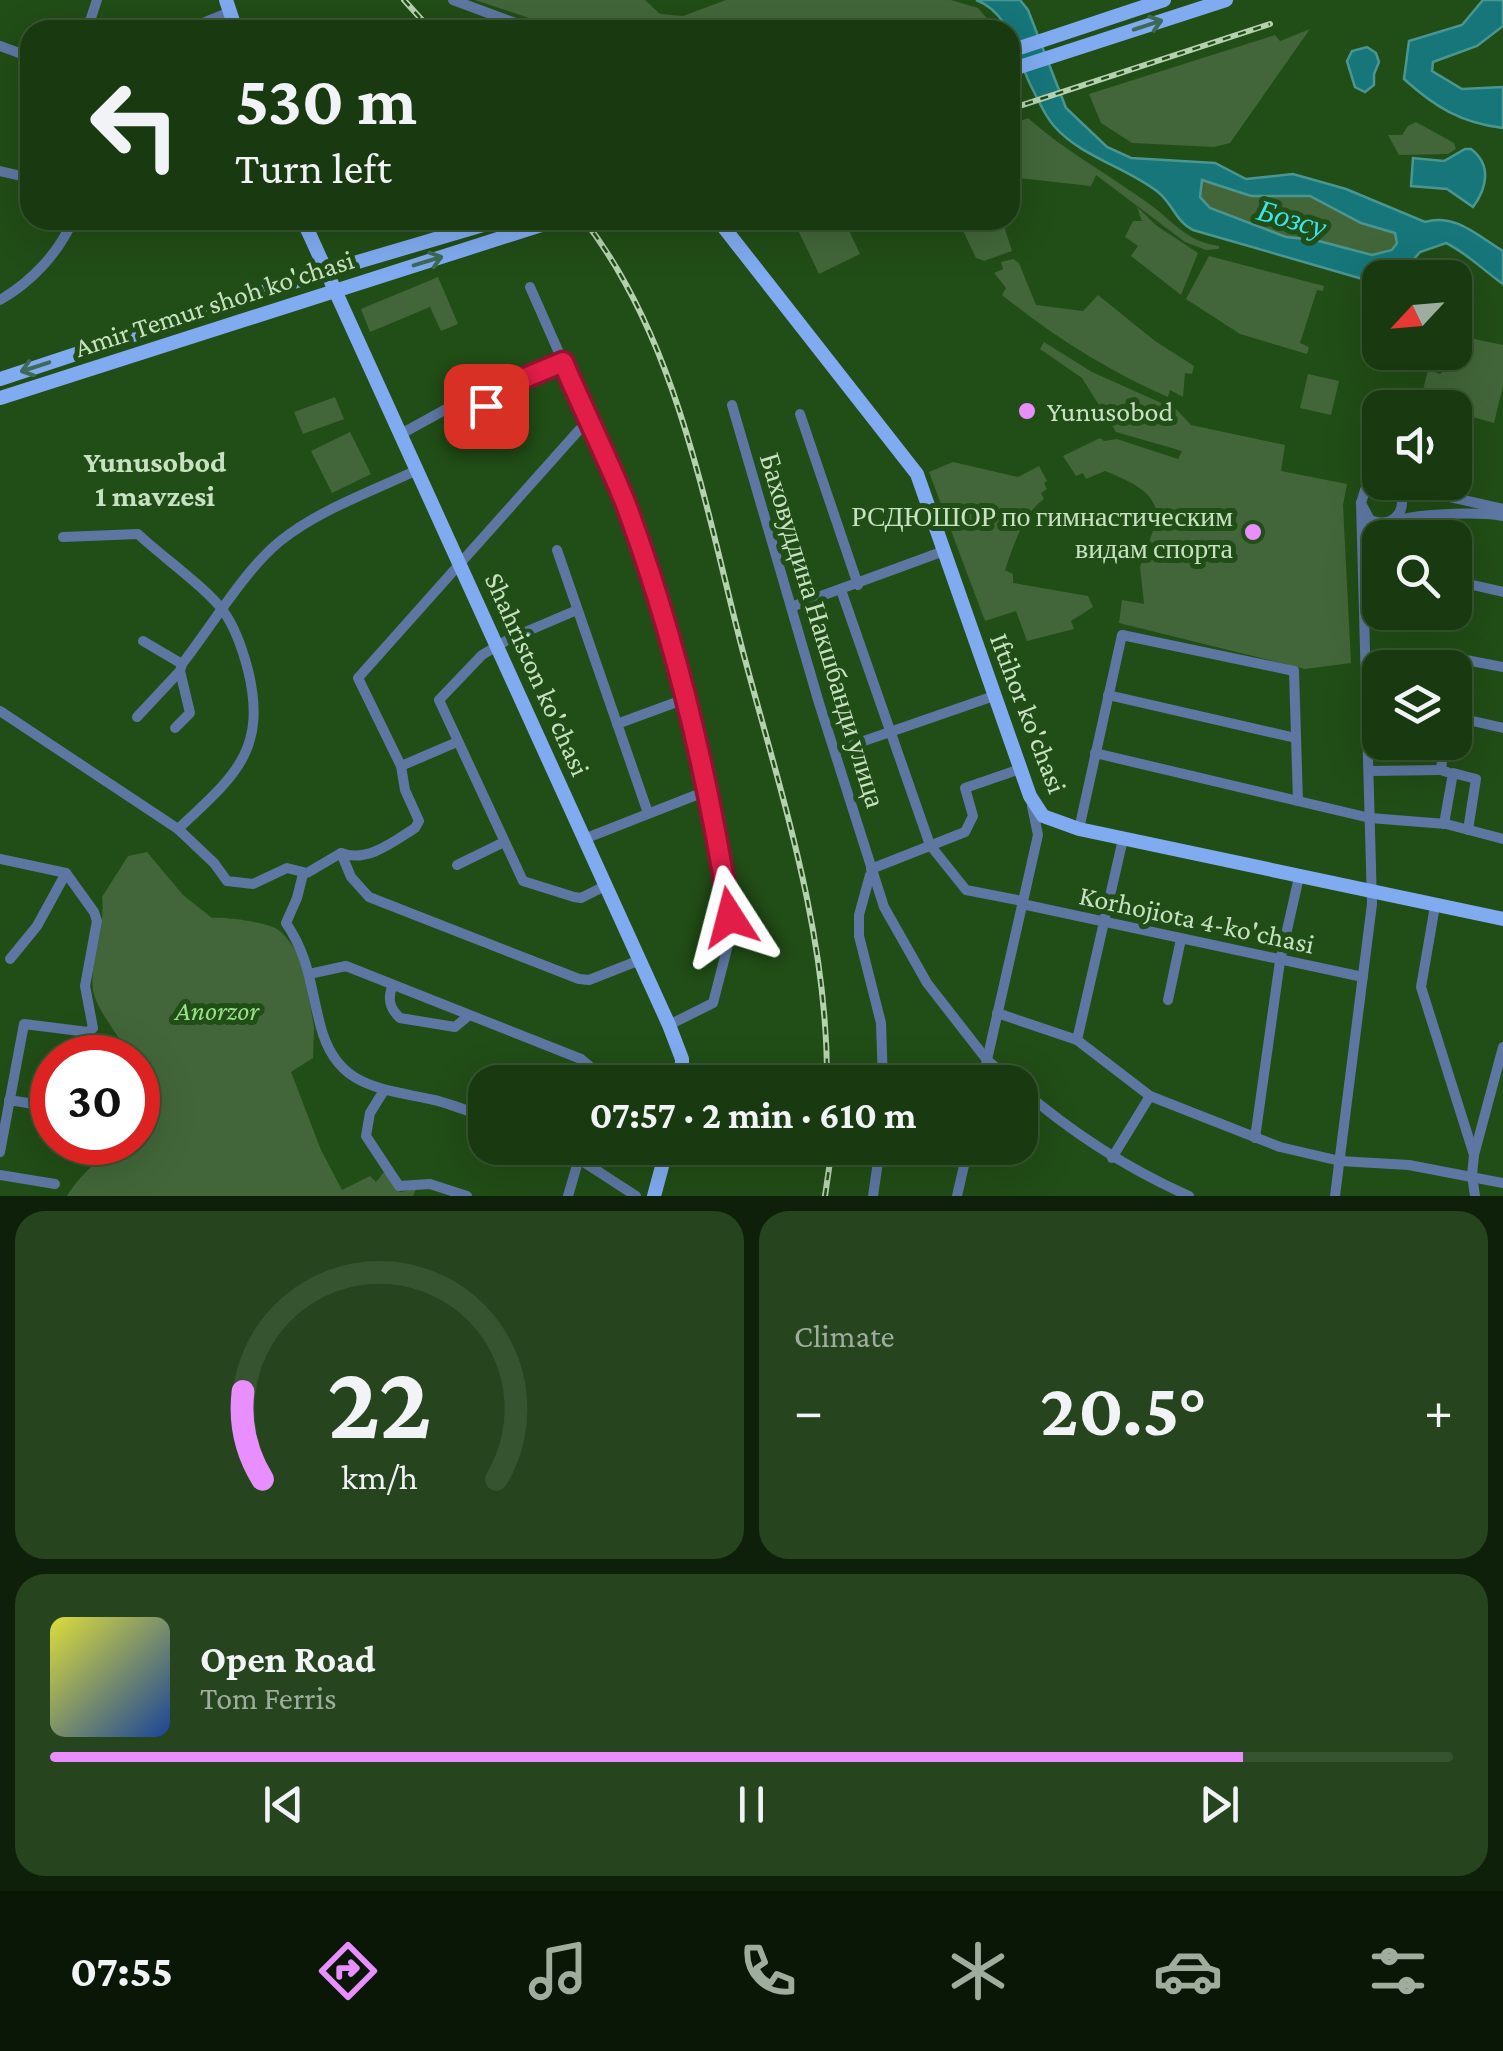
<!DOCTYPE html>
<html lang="en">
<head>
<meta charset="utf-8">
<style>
	:root { --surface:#193a10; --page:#26451e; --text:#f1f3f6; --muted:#9fad9f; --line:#375430; --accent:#e98efe }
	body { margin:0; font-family:"Crimson Pro",serif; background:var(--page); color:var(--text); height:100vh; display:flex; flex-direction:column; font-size:38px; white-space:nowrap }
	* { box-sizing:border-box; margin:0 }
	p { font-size:32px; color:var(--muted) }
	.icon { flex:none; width:55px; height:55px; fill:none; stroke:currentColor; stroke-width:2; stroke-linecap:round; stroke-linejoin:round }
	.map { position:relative; height:1196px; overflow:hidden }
	.details { display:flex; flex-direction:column; gap:15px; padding:15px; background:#0e2009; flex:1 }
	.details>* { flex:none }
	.guide { position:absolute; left:20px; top:20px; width:1000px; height:210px; border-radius:30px; box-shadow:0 10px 40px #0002,0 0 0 2px var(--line); background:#193a10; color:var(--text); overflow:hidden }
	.needle { width:65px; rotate:244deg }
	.controls { position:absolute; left:1362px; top:260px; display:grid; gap:20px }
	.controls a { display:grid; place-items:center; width:110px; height:110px; border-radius:20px; background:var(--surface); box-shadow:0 10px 40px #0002,0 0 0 2px var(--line); font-size:50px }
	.speed { position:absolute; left:30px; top:1035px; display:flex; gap:20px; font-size:50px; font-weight:700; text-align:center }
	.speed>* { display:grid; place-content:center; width:130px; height:130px; border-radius:50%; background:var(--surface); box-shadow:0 10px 40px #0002,0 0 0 2px var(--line); line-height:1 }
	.speed .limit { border:15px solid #d22; background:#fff; color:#111 }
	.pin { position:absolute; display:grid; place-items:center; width:85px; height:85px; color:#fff; margin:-42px; border-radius:20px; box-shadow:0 5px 15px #0006 }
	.me { position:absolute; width:110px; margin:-55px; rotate:351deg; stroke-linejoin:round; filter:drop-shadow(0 0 8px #0008) }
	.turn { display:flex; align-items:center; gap:35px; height:210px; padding:0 50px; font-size:45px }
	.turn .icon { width:130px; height:130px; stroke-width:2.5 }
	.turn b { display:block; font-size:70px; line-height:85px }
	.big { font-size:75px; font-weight:700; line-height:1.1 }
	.details .widget { flex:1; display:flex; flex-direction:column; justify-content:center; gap:15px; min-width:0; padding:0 35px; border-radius:30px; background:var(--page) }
	.details .dial { align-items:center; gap:0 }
	.dial svg { height:260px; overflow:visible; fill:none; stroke:var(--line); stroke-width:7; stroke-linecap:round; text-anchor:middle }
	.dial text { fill:var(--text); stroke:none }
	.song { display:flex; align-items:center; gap:30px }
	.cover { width:120px; height:120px; border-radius:15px; background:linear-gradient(135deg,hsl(60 70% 55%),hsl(220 70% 35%)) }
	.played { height:10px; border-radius:5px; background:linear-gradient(90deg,var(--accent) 85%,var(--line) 85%) }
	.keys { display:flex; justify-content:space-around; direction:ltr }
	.heat { display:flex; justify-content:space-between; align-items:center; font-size:55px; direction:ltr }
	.details .tiles { flex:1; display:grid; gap:15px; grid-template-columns:1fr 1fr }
	.widget:last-child { grid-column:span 2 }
	.trip { position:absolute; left:468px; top:1065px; width:570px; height:100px; border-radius:30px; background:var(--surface); box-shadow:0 10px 40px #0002,0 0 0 2px var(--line); font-weight:700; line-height:100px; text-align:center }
	.tab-bar { display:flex; height:160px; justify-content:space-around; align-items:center; background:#0a1706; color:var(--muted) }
	.tab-bar .icon { width:70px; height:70px }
	.tab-bar .on { color:var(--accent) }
	.tab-bar b { font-size:45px; color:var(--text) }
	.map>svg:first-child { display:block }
	.green { fill:#426639 }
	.water { fill:#16767a; stroke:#4b9690; stroke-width:2.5; fill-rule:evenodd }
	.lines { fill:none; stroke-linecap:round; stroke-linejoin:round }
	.minor { stroke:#5d77a2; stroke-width:10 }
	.major { stroke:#80abf0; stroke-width:14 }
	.rail-casing { stroke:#b6d1b0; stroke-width:6 }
	.rail { stroke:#214d16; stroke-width:2.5; stroke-dasharray:8; stroke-linecap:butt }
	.oneway { stroke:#3e6957 }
	.route-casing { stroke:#92132f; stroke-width:25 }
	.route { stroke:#e11d48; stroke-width:18 }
	.poi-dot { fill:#e98efe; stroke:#214d16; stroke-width:4 }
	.labels { text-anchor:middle; stroke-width:10; stroke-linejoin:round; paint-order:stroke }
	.street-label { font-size:28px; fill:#c8e1c3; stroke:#214d16 }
	.poi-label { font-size:28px; fill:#c8e1c3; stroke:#214d16; text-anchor:start }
	.park-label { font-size:28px; font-style:italic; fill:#9adf8b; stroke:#214d16 }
	.water-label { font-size:30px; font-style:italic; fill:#39e6ee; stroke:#214d16 }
	.neighbourhood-label { font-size:30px; font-weight:bold; fill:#c8e1c3; stroke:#214d16 }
</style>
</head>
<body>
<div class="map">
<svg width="1503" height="1196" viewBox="0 0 1503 1196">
	<rect width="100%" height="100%" fill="#214d16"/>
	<g class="green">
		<path d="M 475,0 L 645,0 L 660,14 L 683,16 L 726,0 L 951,0 L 978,8 L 997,30 L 554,30 L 526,17 Z"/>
		<path d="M 1310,29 L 1230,143 L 1214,147 L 1132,143 L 1101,123 L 1089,94 L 1275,35 L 1280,41 Z"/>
		<path d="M 1028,118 C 1065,151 1108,174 1148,203 C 1173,221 1187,242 1219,246 L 1219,249 L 1206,250 L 1185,242 L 1096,175 L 1091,186 L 1010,177 L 1010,144 L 1016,133 L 1010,125 Z"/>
		<path d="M 1416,122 L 1454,143 L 1456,149 L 1448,154 L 1399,155 L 1388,135 L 1402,135 L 1408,126 Z"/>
		<path d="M 1201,180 L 1251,196 L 1310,196 L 1361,223 L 1395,233 L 1397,244 L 1392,250 L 1372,255 L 1315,240 L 1286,237 L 1210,208 L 1200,197 Z"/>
		<path d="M 1137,207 L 1157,226 L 1198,253 L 1181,295 L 1131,256 L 1138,246 L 1125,237 L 1133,221 L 1142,221 Z"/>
		<path d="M 819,220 L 844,220 L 860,254 L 819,274 L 798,230 Z"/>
		<path d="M 958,220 L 1002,220 L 1012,251 L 984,261 L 976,258 Z"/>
		<path d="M 1209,256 L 1324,286 L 1323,291 L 1317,290 L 1300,343 L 1309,347 L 1307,354 L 1240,334 L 1186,299 Z"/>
		<path d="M 1013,259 L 1019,263 L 1036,305 L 1083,311 L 1098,295 L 1155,341 L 1194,366 L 1192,374 L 1185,373 L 1183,397 L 1170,390 L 1168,397 C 1108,371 1053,336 1002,295 L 1006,288 L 994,273 L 1003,269 L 1001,262 Z"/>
		<path d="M 438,277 L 458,324 L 441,331 L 430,307 L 370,332 L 361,309 Z"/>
		<path d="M 1455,335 L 1503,345 L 1503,386 L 1494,423 L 1455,412 L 1455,408 L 1420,402 L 1428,370 L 1440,374 L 1452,363 L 1458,341 Z"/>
		<path d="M 1044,342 L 1092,372 L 1177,410 L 1191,425 L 1285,445 L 1281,471 L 1347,484 L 1343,505 L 1351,663 L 1305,669 L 1119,623 L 1122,600 L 1144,604 L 1140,567 L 1154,528 L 1157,528 C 1162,493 1133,483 1105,471 L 1086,479 L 1083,473 L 1076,476 L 1063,456 L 1100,438 L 1104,441 L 1117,439 L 1178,459 L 1182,451 L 1116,432 L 1082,378 L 1040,349 Z"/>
		<path d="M 1308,374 L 1339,381 L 1331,415 L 1300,408 Z"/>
		<path d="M 335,397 L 344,419 L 303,434 L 294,412 Z"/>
		<path d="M 350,432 L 371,474 L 332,493 L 311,451 Z"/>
		<path d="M 953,462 L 1018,477 L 1039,466 L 1047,481 L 1044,483 L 1047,489 L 1041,493 L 1044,499 C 1023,514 1013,547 1005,570 L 1013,574 L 1013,583 L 1088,596 L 1093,607 L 1071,621 L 1074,629 L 1027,641 L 1016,611 L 985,621 L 929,472 Z"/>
		<path d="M 147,852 L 183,895 L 212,918 C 226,917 265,922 277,929 C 288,936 302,959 305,971 L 314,1028 L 313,1058 L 291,1072 L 321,1150 L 342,1190 L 370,1176 L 376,1182 L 384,1172 L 400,1192 L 416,1189 L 413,1196 L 67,1196 C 80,1174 112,1143 138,1142 L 138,1058 L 132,1057 C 121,1040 96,1009 93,990 C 89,962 106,930 102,897 L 128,856 Z"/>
	</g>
	<g class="water">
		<path d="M 976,0 L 1020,0 L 1028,10 L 1066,108 L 1107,147 L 1131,158 L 1215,163 L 1246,179 L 1293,174 L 1346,189 L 1425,222 C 1455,213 1478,236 1503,251 L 1503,284 C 1484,271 1467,253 1446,243 L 1420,252 L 1399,277 L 1380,278 L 1380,284 L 1193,230 C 1176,222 1173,204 1158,192 C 1126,167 1081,157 1054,126 C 1044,115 1038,99 1031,86 C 1015,54 1011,13 976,0 ZM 1202,180 L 1251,196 L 1310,196 L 1361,223 L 1395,233 L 1397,243 L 1392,250 L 1372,255 L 1315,240 L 1286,237 L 1210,208 L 1200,197 Z"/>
		<path d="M 1483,0 L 1503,0 L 1503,26 L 1477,46 L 1433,62 L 1432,71 L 1462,89 L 1503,87 L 1503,128 C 1461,123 1435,107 1404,79 L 1409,41 L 1462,25 Z"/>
		<path d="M 1367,47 L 1376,53 L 1379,62 L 1374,74 L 1374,85 L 1365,92 L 1355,87 L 1347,61 L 1352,51 Z"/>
		<path d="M 1465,149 L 1471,149 C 1492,165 1487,188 1473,207 L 1447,189 L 1411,186 L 1413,158 L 1444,161 Z"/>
	</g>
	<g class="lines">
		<g class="minor">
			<path d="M 453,0 L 534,30"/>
			<path d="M 87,30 L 97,0"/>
			<path d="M 186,30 L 230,12"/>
			<path d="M 0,46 L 30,57"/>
			<path d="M 0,171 L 30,178"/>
			<path d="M 530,287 L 627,507 L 695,733 L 709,790 L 730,917 L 728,945 L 713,1003 L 669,1025"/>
			<path d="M 0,300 C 31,282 58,254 73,220"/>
			<path d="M 732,405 L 819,703 L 884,907 L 927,983 L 987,1060 L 1013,1082"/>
			<path d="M 800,414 L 858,585"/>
			<path d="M 590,425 L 579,430 L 358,678 L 401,766 L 405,790 L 419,821 L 415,828 C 393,842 367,863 341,853 L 351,877 L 369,897 L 579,979 L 589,980 L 640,960"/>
			<path d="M 464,430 L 478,419 L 495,390 L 563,362"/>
			<path d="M 401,434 L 468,397"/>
			<path d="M 1380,482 L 1365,490 L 1361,503 L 1370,520 C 1390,528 1406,515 1401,494 L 1386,482"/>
			<path d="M 1392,484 L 1503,509"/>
			<path d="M 63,537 L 138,534 C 160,555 209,590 224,612 C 236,629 243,651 248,670 C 268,752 233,777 178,829"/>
			<path d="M 557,550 L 648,813"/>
			<path d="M 1366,555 C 1369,544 1372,534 1382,527 C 1400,512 1479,512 1503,516"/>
			<path d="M 1365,559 L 1380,564"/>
			<path d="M 1455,581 L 1503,592"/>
			<path d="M 841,590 L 930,845 L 966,890 L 1022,901"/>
			<path d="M 791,607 L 944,551"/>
			<path d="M 577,610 L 509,639 L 482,655 L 439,700 L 523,881 L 574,897 L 581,898 L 605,886"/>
			<path d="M 143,641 L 182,664"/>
			<path d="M 1451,668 L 1461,659 L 1503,667"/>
			<path d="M 1108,695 L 1296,738"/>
			<path d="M 0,711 L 178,829 L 214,863 L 227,881 L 253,884 L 287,868 L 307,873 L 341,853"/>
			<path d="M 137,717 L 180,671 L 182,664 C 211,627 244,571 279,542 C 318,510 373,491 417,470"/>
			<path d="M 1455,717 L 1503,728"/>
			<path d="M 617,724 L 685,699"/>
			<path d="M 175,728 L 190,713 L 180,671"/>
			<path d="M 1435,742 L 1443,752 L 1441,770 L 1447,772"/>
			<path d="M 835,751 L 994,696"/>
			<path d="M 1095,753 L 1370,818 L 1446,824 L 1503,839"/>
			<path d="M 401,766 L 457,742"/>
			<path d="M 1369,771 L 1441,770"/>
			<path d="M 1444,824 L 1453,773 L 1476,779 L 1468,830"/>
			<path d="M 1079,829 L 1122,635 L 1294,671 L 1298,801"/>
			<path d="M 584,839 L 709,790"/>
			<path d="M 0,859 L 66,873 L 94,912 L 97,921 L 85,986 L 93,1028 L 88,1032 L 24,1024 L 0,1152"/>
			<path d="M 457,865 L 504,842"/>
			<path d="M 871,869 L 965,832 L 973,816 L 965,788 L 1020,769"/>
			<path d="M 303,874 L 297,898 L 286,923 C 309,957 310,985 320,1024 C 336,1089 381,1088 434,1100 C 451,1104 468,1111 485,1117"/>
			<path d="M 870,875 L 859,915 L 859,936 L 881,1023 L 883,1082"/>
			<path d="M 1022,904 L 1363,977"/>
			<path d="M 1435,906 L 1421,987 L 1474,1155 L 1472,1175 L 1475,1196"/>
			<path d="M 10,959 L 37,926 L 66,873"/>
			<path d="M 309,974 L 346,966 L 581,1059 L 593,1069 L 596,1082"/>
			<path d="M 393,985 C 387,998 389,1008 400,1018 L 455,1027 L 467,1017"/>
			<path d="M 1168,1000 L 1181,939"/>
			<path d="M 997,1013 L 1077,1040 L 1150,1096 L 1280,1147 L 1340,1161 L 1409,1165 L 1503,1183"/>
			<path d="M 1077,1040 L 1123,839"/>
			<path d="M 982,1082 L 1038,835 L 1032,806"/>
			<path d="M 1020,1088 C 1072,1133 1126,1168 1189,1196"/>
			<path d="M 383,1092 L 370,1113 L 366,1136 L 399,1186 L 430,1184 L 467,1196"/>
			<path d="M 9,1100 L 52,1107"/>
			<path d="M 1255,1138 L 1280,961 L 1299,877"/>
			<path d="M 555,1148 L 579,1159 L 636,1196"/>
			<path d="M 1474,1155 L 1503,1047"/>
			<path d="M 1112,1158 L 1150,1096"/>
			<path d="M 0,1175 L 55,1184"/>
			<path d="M 568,1196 L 582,1148"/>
			<path d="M 873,1196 L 880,1148"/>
			<path d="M 957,1196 L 968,1148"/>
			<path d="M 1335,1196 L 1372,904 L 1361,503"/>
		</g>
		<g class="major">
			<path d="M 226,0 L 236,30"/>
			<path d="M 1010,51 L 1164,0"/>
			<path d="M 1010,70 L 1226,0"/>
			<path d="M 303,220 L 669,1025 L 682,1059 L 682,1082"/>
			<path d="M 718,220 L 917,474 L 1030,796 L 1043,816 L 1079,829 L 1503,919"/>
			<path d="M 0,379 L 327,271 L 500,220"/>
			<path d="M 0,398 L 557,220"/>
			<path d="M 654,1196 L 667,1148"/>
		</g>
		<g class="rail-casing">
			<g id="rail">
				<path d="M 404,0 L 431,30"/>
				<path d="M 1010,109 L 1270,24"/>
				<path d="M 584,220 C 678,341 705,507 743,652 C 781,794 828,934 827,1082"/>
				<path d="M 825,1196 L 832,1148"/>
			</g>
		</g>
		<use href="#rail" class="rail"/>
	</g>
	<defs><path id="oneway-shaft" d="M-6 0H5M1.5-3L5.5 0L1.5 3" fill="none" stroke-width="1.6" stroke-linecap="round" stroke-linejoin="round" transform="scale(2.5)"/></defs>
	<g class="oneway">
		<use href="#oneway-shaft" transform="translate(1148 25) rotate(-18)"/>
		<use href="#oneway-shaft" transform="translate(428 261) rotate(-17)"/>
		<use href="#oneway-shaft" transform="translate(35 367) rotate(162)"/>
	</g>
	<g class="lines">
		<g class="route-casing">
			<path id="route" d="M 486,406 L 496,390 L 563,362 C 583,409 606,455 625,502 C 675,636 708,776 730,917"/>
		</g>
		<use href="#route" class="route"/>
	</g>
	<g class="poi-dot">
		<circle cx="1027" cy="411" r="10"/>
		<circle cx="1253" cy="532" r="10"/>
	</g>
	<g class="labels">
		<g class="street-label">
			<text transform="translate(214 303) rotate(-18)" y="10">Amir Temur shoh ko'chasi</text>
			<text transform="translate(823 630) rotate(73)" y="10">Баховуддина Накшбанди улица</text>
			<text transform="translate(538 674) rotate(66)" y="10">Shahriston ko'chasi</text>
			<text transform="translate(1029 713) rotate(69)" y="10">Iftihor ko'chasi</text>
			<text transform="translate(1197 919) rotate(12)" y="10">Korhojiota 4-ko'chasi</text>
		</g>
		<g class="poi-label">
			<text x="1047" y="421">Yunusobod</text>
			<text x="1233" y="526" text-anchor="end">РСДЮШОР по гимнастическим<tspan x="1233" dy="32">видам спорта</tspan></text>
		</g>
		<g class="park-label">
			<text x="217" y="1020">Anorzor</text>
		</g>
		<g class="water-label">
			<text transform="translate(1292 219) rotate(16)" y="10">Бозсу</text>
		</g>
		<g class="neighbourhood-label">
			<text x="155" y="472">Yunusobod<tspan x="155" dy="34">1 mavzesi</tspan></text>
		</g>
	</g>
</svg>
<div class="controls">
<a><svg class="needle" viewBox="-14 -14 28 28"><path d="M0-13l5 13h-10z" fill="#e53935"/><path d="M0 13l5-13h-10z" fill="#9fad9f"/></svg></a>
<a><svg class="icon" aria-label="sound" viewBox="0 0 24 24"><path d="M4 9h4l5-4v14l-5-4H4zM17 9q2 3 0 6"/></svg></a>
<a><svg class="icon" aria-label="search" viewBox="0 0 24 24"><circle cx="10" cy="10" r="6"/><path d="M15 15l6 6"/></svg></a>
<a><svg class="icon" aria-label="layers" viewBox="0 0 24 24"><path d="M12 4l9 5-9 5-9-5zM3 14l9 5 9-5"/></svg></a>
</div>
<div class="speed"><div class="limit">30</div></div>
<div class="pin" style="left:486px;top:406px;background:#d93025"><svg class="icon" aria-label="arrive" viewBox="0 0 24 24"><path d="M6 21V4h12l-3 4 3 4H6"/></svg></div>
<svg class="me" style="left:730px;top:917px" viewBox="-20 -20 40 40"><path d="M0-17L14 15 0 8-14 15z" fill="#e11d48" stroke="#fff" stroke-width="4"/></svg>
<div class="trip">07:57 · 2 min · 610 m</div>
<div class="guide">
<div class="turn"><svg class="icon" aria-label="left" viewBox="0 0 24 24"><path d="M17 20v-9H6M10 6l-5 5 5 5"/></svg><div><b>530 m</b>Turn left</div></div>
</div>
</div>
<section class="details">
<div class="tiles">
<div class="widget dial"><svg viewBox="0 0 100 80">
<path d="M14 69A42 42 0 1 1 86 69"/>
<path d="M14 69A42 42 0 0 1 8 42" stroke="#e98efe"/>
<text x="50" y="56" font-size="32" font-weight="700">22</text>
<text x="50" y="72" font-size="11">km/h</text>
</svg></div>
<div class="widget"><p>Climate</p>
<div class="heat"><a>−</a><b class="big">20.5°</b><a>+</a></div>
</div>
<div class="widget">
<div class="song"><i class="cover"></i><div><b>Open Road</b><p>Tom Ferris</p></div></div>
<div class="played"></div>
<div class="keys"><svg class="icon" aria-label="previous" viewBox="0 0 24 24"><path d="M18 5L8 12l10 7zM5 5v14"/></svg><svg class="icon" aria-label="pause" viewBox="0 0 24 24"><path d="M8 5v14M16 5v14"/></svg><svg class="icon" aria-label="next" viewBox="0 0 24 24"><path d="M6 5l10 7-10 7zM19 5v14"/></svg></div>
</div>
</div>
</section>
<nav class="tab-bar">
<b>07:55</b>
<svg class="icon on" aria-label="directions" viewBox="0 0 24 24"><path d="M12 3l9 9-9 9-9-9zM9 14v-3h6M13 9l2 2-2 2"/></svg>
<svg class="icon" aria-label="music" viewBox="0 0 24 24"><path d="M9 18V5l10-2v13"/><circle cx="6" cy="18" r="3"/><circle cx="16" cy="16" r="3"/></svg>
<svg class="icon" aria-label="phone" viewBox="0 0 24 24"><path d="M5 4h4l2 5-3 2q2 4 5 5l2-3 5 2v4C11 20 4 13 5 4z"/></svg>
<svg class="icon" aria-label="climate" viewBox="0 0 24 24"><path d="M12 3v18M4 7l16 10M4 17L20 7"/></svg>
<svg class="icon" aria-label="car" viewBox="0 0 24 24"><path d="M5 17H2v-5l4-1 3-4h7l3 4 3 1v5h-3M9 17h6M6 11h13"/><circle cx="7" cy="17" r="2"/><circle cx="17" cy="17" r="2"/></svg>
<svg class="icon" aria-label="filters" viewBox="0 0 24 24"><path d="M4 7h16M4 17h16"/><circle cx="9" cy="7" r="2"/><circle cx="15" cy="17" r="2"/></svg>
</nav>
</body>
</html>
